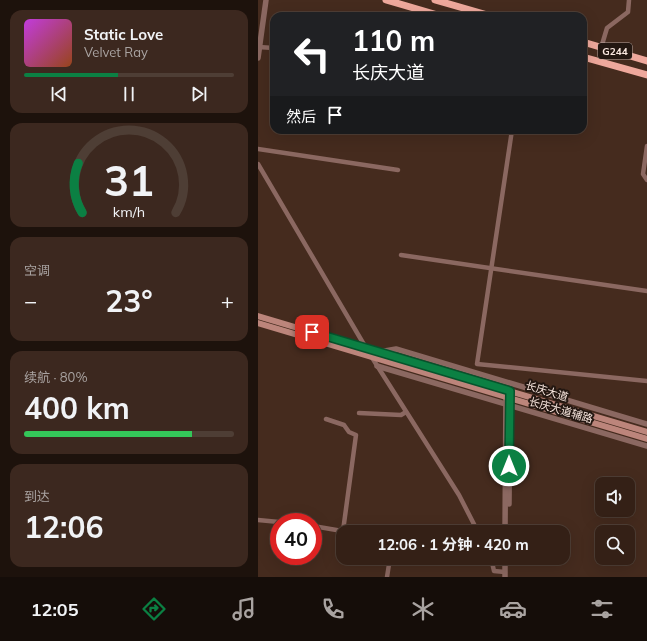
<!DOCTYPE html>
<html lang="zh">
<head>
<meta charset="utf-8">
<style>
	:root { --surface:#342016; --page:#3c281f; --text:#f1f3f6; --muted:#a9a3a1; --line:#4e3e35; --accent:#0b8043 }
	body { margin:0; font-family:Mulish,"Noto Sans SC",sans-serif; background:var(--page); color:var(--text); height:100vh; display:flex; flex-direction:column; font-size:15px; white-space:nowrap }
	* { box-sizing:border-box; margin:0 }
	p { font-size:13px; color:var(--muted) }
	.icon { flex:none; width:22px; height:22px; fill:none; stroke:currentColor; stroke-width:2; stroke-linecap:round; stroke-linejoin:round }
	.map { position:relative; flex:1; overflow:hidden }
	.drawer { display:flex; flex-direction:column; gap:10px; padding:10px; background:#1d120c; width:258px }
	.drawer>* { flex:none }
	.banner { position:absolute; left:12px; top:12px; width:317px; height:122px; border-radius:12px; box-shadow:0 4px 16px #0002,0 0 0 1px var(--line); background:#202124; color:#fff; overflow:hidden }
	.controls { position:absolute; left:337px; top:477px; display:grid; gap:8px }
	.controls a { display:grid; place-items:center; width:40px; height:40px; border-radius:8px; background:var(--surface); box-shadow:0 4px 16px #0002,0 0 0 1px var(--line); font-size:20px }
	.speed { position:absolute; left:12px; top:513px; display:flex; gap:8px; font-size:20px; font-weight:700; text-align:center }
	.speed>* { display:grid; place-content:center; width:52px; height:52px; border-radius:50%; background:var(--surface); box-shadow:0 4px 16px #0002,0 0 0 1px var(--line); line-height:1 }
	.speed .limit { border:6px solid #d22; background:#fff; color:#111 }
	.pin { position:absolute; display:grid; place-items:center; width:34px; height:34px; color:#fff; margin:-17px; border-radius:8px; box-shadow:0 2px 6px #0006 }
	.me { position:absolute; width:44px; margin:-22px; rotate:0deg; stroke-linejoin:round; filter:drop-shadow(0 0 3px #0008) }
	.turn { display:flex; align-items:center; gap:14px; height:84px; padding:0 16px; font-size:18px }
	.turn .icon { width:52px; height:52px; stroke-width:2.5 }
	.turn b { display:block; font-size:28px; line-height:34px }
	.then { display:flex; align-items:center; height:38px; padding:0 16px; background:#0003; gap:8px; font-size:15px }
	.big { font-size:30px; font-weight:700; line-height:1.1 }
	.drawer .tile { flex:1; display:flex; flex-direction:column; justify-content:center; gap:6px; min-width:0; padding:0 14px; border-radius:12px; background:var(--page) }
	.drawer .dial { align-items:center; gap:0 }
	.dial svg { height:104px; overflow:visible; fill:none; stroke:var(--line); stroke-width:7; stroke-linecap:round; text-anchor:middle }
	.dial text { fill:var(--text); stroke:none }
	.song { display:flex; align-items:center; gap:12px }
	.cover { width:48px; height:48px; border-radius:6px; background:linear-gradient(135deg,hsl(290 70% 55%),hsl(20 70% 35%)) }
	.played { height:4px; border-radius:2px; background:linear-gradient(90deg,var(--accent) 45%,var(--line) 45%) }
	.keys { display:flex; justify-content:space-around; direction:ltr }
	.heat { display:flex; justify-content:space-between; align-items:center; font-size:22px; direction:ltr }
	.charge { height:6px; border-radius:3px; background:linear-gradient(90deg,#34c759 80%,var(--line) 0) }
	.trip { position:absolute; left:78px; top:525px; width:234px; height:40px; border-radius:12px; background:var(--surface); box-shadow:0 4px 16px #0002,0 0 0 1px var(--line); font-weight:700; line-height:40px; text-align:center }
	.tab-bar { display:flex; height:64px; justify-content:space-around; align-items:center; background:#150d09; color:var(--muted) }
	.tab-bar .icon { width:28px; height:28px }
	.tab-bar .on { color:var(--accent) }
	.tab-bar b { font-size:18px; color:var(--text) }
	main { display:flex; flex:1; min-height:0 }
	.map>svg:first-child { display:block }
	.lines { fill:none; stroke-linecap:round; stroke-linejoin:round }
	.minor { stroke:#8b6861; stroke-width:4.5 }
	.tertiary { stroke:#8b6861; stroke-width:5.5 }
	.secondary { stroke:#bc857b; stroke-width:6 }
	.trunk { stroke:#eea89c; stroke-width:7 }
	.route-casing { stroke:#07532c; stroke-width:10 }
	.route { stroke:#0b8043; stroke-width:7 }
	.labels { text-anchor:middle; stroke-width:4; stroke-linejoin:round; paint-order:stroke }
	.shield { fill:#231711; stroke:#baa9a2; stroke-width:1 }
	.shield-label { font-size:10px; font-weight:bold; fill:#fae8e0 }
	.street-label { font-size:11px; fill:#fae8e0; stroke:#231711 }
</style>
</head>
<body>
<main>
<section class="drawer">
<div class="tile">
<div class="song"><i class="cover"></i><div><b>Static Love</b><p>Velvet Ray</p></div></div>
<div class="played"></div>
<div class="keys"><svg class="icon" aria-label="previous" viewBox="0 0 24 24"><path d="M18 5L8 12l10 7zM5 5v14"/></svg><svg class="icon" aria-label="pause" viewBox="0 0 24 24"><path d="M8 5v14M16 5v14"/></svg><svg class="icon" aria-label="next" viewBox="0 0 24 24"><path d="M6 5l10 7-10 7zM19 5v14"/></svg></div>
</div>
<div class="tile dial"><svg viewBox="0 0 100 80">
<path d="M14 69A42 42 0 1 1 86 69"/>
<path d="M14 69A42 42 0 0 1 11 31" stroke="#0b8043"/>
<text x="50" y="56" font-size="32" font-weight="700">31</text>
<text x="50" y="72" font-size="11">km/h</text>
</svg></div>
<div class="tile"><p>空调</p>
<div class="heat"><a>−</a><b class="big">23°</b><a>+</a></div>
</div>
<div class="tile"><p>续航 · 80%</p><b class="big">400 km</b><div class="charge"></div></div>
<div class="tile"><p>到达</p><b class="big">12:06</b></div>
</section>
<div class="map">
<svg width="389" height="577" viewBox="0 0 389 577">
	<rect width="100%" height="100%" fill="#452b1e"/>
	<g class="lines">
		<g class="minor">
			<path d="M 0,47 L 16,48"/>
			<path d="M 343,48 L 349,28 L 370,12 L 371,0"/>
			<path d="M 254,130 L 219,364 L 389,381"/>
			<path d="M 389,146 L 385,174 L 389,180"/>
			<path d="M 0,149 L 140,170"/>
			<path d="M 0,164 L 108,348"/>
			<path d="M 143,255 L 389,291"/>
			<path d="M 113,356 L 201,495 L 220,532"/>
			<path d="M 101,413 L 143,415 L 148,412"/>
			<path d="M 68,419 L 86,425 L 91,432 L 98,435 L 85,531"/>
			<path d="M 0,520 L 21,522"/>
			<path d="M 55,526 L 90,532"/>
			<path d="M 233,558 L 236,571 L 247,572"/>
			<path d="M 129,577 L 132,558"/>
		</g>
		<g class="tertiary">
			<path d="M 0,58 L 8,0"/>
			<path d="M 121,352 L 138,349 L 389,424"/>
			<path d="M 119,366 L 389,446"/>
			<path d="M 251,504 L 252,404"/>
			<path d="M 247,532 L 248,389"/>
			<path d="M 247,558 L 247,577"/>
		</g>
		<g class="secondary">
			<path d="M 0,316 L 389,432"/>
			<path d="M 0,323 L 389,439"/>
		</g>
		<g class="trunk">
			<path d="M 128,0 L 183,16"/>
			<path d="M 177,0 L 233,16"/>
			<path d="M 325,42 L 389,61"/>
			<path d="M 325,57 L 389,75"/>
		</g>
	</g>
	<g class="lines">
		<g class="route-casing">
			<path id="route" d="M 54,332 L 252,391 L 251,466"/>
		</g>
		<use href="#route" class="route"/>
	</g>
	<g class="labels">
		<rect class="shield" x="340" y="43" width="34" height="16" rx="3"/>
		<g class="shield-label">
			<text x="357" y="55">G244</text>
		</g>
		<g class="street-label">
			<text transform="translate(289 391) rotate(17)" y="4">长庆大道</text>
			<text transform="translate(303 410) rotate(16)" y="4">长庆大道辅路</text>
		</g>
	</g>
</svg>
<div class="controls">
<a><svg class="icon" aria-label="sound" viewBox="0 0 24 24"><path d="M4 9h4l5-4v14l-5-4H4zM17 9q2 3 0 6"/></svg></a>
<a><svg class="icon" aria-label="search" viewBox="0 0 24 24"><circle cx="10" cy="10" r="6"/><path d="M15 15l6 6"/></svg></a>
</div>
<div class="speed"><div class="limit">40</div></div>
<div class="pin" style="left:54px;top:332px;background:#d93025"><svg class="icon" aria-label="arrive" viewBox="0 0 24 24"><path d="M6 21V4h12l-3 4 3 4H6"/></svg></div>
<svg class="me" style="left:251px;top:466px" viewBox="-20 -20 40 40"><circle r="17" fill="#0b8043" stroke="#fff" stroke-width="3"/><path d="M0-11L8 9 0 5-8 9z" fill="#fff"/></svg>
<div class="trip">12:06 · 1 分钟 · 420 m</div>
<div class="banner">
<div class="turn"><svg class="icon" aria-label="left" viewBox="0 0 24 24"><path d="M17 20v-9H6M10 6l-5 5 5 5"/></svg><div><b>110 m</b>长庆大道</div></div>
<div class="then">然后<svg class="icon" aria-label="arrive" viewBox="0 0 24 24"><path d="M6 21V4h12l-3 4 3 4H6"/></svg></div>
</div>
</div>
</main>
<nav class="tab-bar">
<b>12:05</b>
<svg class="icon on" aria-label="directions" viewBox="0 0 24 24"><path d="M12 3l9 9-9 9-9-9zM9 14v-3h6M13 9l2 2-2 2"/></svg>
<svg class="icon" aria-label="music" viewBox="0 0 24 24"><path d="M9 18V5l10-2v13"/><circle cx="6" cy="18" r="3"/><circle cx="16" cy="16" r="3"/></svg>
<svg class="icon" aria-label="phone" viewBox="0 0 24 24"><path d="M5 4h4l2 5-3 2q2 4 5 5l2-3 5 2v4C11 20 4 13 5 4z"/></svg>
<svg class="icon" aria-label="climate" viewBox="0 0 24 24"><path d="M12 3v18M4 7l16 10M4 17L20 7"/></svg>
<svg class="icon" aria-label="car" viewBox="0 0 24 24"><path d="M5 17H2v-5l4-1 3-4h7l3 4 3 1v5h-3M9 17h6M6 11h13"/><circle cx="7" cy="17" r="2"/><circle cx="17" cy="17" r="2"/></svg>
<svg class="icon" aria-label="filters" viewBox="0 0 24 24"><path d="M4 7h16M4 17h16"/><circle cx="9" cy="7" r="2"/><circle cx="15" cy="17" r="2"/></svg>
</nav>
</body>
</html>
